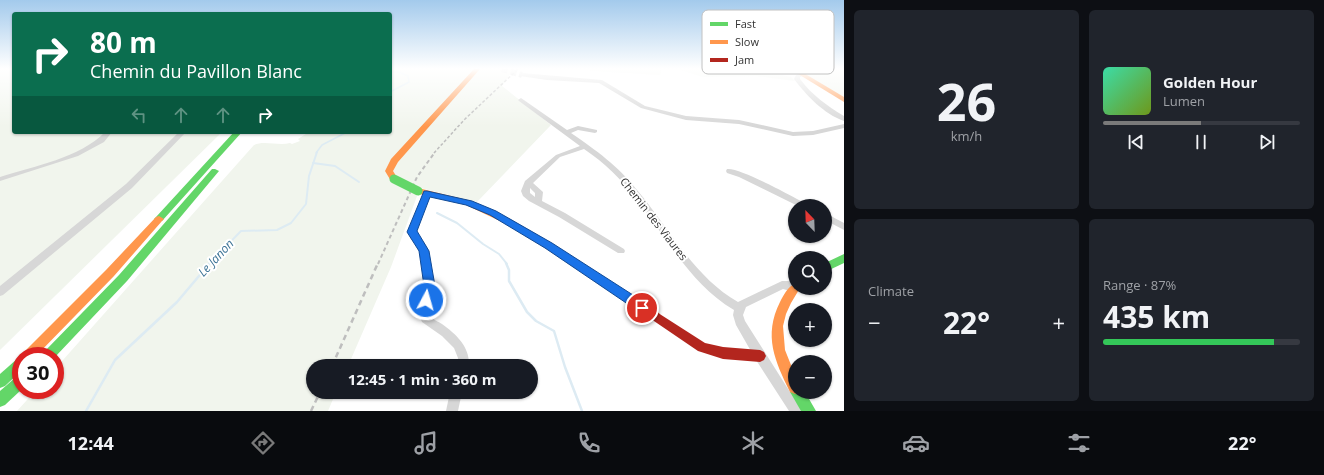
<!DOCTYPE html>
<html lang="en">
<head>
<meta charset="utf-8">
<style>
	:root { --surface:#171b24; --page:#20242c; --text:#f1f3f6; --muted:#9ea1a6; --line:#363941; --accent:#7a7a7a }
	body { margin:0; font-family:"Open Sans",sans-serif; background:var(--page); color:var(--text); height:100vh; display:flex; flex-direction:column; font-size:15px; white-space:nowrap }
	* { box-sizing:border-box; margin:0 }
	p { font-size:13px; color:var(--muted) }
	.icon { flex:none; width:22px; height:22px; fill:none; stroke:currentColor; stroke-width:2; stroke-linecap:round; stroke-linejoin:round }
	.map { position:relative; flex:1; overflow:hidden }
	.sheet { display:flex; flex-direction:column; gap:10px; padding:10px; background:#0d0f14; width:480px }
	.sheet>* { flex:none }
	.top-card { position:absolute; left:12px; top:12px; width:380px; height:122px; border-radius:4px; box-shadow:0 1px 3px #0004; background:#0b6e4f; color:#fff; overflow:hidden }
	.needle { width:26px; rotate:337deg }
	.buttons { position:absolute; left:788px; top:199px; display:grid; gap:8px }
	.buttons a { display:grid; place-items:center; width:44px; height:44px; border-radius:50%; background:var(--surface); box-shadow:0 1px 3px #0004; font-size:20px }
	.speed { position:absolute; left:12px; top:347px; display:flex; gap:8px; font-size:20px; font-weight:700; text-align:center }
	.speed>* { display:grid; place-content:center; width:52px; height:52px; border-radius:50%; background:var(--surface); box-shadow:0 1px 3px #0004; line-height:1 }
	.speed .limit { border:6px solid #d22; background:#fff; color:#111 }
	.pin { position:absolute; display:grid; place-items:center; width:34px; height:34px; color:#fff; margin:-17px; border:2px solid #fff; border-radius:50%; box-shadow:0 1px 4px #0007 }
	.me { position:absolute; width:44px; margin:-22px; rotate:6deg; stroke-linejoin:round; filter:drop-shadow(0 0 3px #0008) }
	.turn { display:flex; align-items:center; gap:14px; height:84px; padding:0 12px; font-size:18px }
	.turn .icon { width:52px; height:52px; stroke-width:2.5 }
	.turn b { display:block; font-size:28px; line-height:34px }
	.lanes { display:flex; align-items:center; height:38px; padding:0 12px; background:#0003; justify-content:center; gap:20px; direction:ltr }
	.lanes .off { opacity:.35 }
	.big { font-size:30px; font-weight:700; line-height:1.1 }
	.sheet .widget { flex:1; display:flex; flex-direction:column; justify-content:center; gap:6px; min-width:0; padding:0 14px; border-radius:6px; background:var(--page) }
	.sheet .dial { align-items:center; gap:0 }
	.dial b { font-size:52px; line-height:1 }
	.song { display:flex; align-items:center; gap:12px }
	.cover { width:48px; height:48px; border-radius:6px; background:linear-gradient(135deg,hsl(160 70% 55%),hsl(80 70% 35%)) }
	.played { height:4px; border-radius:2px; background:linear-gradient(90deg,var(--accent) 50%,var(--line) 50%) }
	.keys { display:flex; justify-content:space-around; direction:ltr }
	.heat { display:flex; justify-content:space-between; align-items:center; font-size:22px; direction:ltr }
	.charge { height:6px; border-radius:3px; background:linear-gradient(90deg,#34c759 87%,var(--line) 0) }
	.sheet .tiles { flex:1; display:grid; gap:10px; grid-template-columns:repeat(2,1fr) }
	.trip { position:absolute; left:306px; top:359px; width:232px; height:40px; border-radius:20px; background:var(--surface); box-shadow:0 1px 3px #0004; font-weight:700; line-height:40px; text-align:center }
	.menu { display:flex; height:64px; justify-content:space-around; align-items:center; background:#090b0e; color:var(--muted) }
	.menu .icon { width:28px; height:28px }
	.menu .on { color:var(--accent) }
	.menu b { font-size:18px; color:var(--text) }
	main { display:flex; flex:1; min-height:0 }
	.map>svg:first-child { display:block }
	.green { fill:#f1f5ed }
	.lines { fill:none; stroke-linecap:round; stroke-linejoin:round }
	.stream-far2 { stroke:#ddebf3; stroke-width:1.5 }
	.stream-far1 { stroke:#ddebf3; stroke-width:2 }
	.stream { stroke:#ddebf3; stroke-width:2.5 }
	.street-tunnel { stroke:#d6d6d6; stroke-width:6; stroke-dasharray:6 3; stroke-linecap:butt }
	.street { fill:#d7d7d7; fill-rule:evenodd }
	.fast { fill:#63d668; fill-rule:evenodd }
	.slow { fill:#ff974d; fill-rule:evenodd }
	.jam { fill:#b3261e; fill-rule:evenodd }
	.rail-far2 { stroke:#bebebe; stroke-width:1.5; stroke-dasharray:3 2; stroke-linecap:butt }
	.rail-far1 { stroke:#bebebe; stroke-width:2; stroke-dasharray:4 3; stroke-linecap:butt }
	.rail { stroke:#bebebe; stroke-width:2.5; stroke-dasharray:5.5 4; stroke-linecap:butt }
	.fast-bridge { stroke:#63d668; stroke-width:9 }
	.route { fill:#1a73e8; stroke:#114b97 }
	.labels { text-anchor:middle; stroke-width:4; stroke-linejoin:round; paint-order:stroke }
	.street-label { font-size:11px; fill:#333; stroke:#fff }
	.water-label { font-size:12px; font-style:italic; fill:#3f7597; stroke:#fff }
	.key { fill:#fff; stroke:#c2c2c2; stroke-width:1 }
	.key-label { font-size:11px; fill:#333 }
</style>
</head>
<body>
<main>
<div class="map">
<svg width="844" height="411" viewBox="0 0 844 411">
	<rect width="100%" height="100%" fill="#fff"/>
	<g class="green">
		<path d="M 0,69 L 14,69 L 14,132 L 222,132 L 0,350 Z"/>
		<path d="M 390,69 L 519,69 L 512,71 L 502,86 L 551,125 L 477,202 L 420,188 L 391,267 L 348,366 L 313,366 L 313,392 L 336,392 L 328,411 L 17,411 L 36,390 L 55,390 L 55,369 L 254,145 C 264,140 278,146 290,143 L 292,144 L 300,141 L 298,139 L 309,132 L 390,132 Z"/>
		<path d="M 585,69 L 662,69 L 660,75 L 592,71 Z"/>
		<path d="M 677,69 L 764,69 L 764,71 L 791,77 L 795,81 L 756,76 L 703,77 Z"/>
		<path d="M 797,69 L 844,69 L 844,98 Z"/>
	</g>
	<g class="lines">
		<g class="stream-far2">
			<path d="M 390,72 L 399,72 L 408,76 L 409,82 L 390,92"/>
			<path d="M 316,153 L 322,145 L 347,132"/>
		</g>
		<g class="stream-far1">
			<path d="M 313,163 L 335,166 L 359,182"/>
			<path d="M 437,213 L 457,223 L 483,244 L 499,254 L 507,264"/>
			<path d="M 209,264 L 241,231 L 277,230 L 291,223 L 306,204 L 309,176 L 317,152"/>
		</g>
		<g class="stream">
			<path d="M 506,263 L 509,270 L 509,281 L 527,312 L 536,321 L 554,331 L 565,367 L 582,411"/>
			<path d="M 86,411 L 115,360 L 177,302 L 210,263"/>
		</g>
		<path class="street-tunnel" d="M 502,69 L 522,75"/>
		<g class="street">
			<path d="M 522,73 L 602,80 L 645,106 L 686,116 L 739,120 L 793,132 L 813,131 L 844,124 L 844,128 L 813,135 L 793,136 L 739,124 L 686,120 L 641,108 L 599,83 L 547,80 L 520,76 L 520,74 Z"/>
			<path d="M 802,73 L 805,75 L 800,77 L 800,79 C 812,95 827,106 844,116 L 844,121 C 824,114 806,95 794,79 L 796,75 Z"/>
			<path d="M 521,98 L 567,130 L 578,126 L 597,130 L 597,132 L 595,133 L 578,130 L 571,133 C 597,151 617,165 637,190 C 669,228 694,277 738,302 L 782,281 L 788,281 L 795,284 L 795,288 L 799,288 L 797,291 L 794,292 L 783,289 L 746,307 L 743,315 L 745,321 L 802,411 L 789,411 L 756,360 L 736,325 L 733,315 L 734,310 C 690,284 667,238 637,200 C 622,180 605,163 584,149 L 560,157 L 533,183 L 543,192 L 542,201 L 565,213 L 624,249 L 625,251 L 624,253 L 618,253 L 559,217 L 529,201 L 523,196 L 521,191 L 525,181 L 556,155 L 580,146 L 519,101 L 518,100 ZM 530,188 L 535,193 L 535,197 L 530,193 Z"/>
			<path d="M 105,132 L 112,132 L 104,142 L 78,156 L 0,181 L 0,177 C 34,166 80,158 105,132 Z"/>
			<path d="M 179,132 L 186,132 L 132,188 L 3,295 L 0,296 L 0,286 L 126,184 Z"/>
			<path d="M 727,169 C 740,167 792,197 807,204 L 808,206 L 798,206 L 739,177 L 727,173 L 726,171 Z"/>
			<path d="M 424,191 L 430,191 L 431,193 L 416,232 C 418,238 425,241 427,247 C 430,252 434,280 434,286 C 434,293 425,310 430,316 C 432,319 439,322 442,324 C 457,335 470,347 469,366 L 457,366 L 458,358 L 454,348 L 442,336 L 422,322 L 418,312 L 424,286 L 419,248 L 410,238 L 408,232 Z"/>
			<path d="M 825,213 L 844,223 L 844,230 L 825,220 Z"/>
			<path d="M 450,392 L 462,392 L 458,411 L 446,411 Z"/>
		</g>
		<g class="fast">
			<path d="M 234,132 L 242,132 L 162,221 L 156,221 L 154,219 L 156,217 Z"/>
			<path d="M 212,169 L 215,169 L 219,171 L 127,281 L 55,357 L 55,356 L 42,356 L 44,352 L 119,275 Z"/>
			<path d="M 844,254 L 844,263 L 825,272 L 825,263 Z"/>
			<path d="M 21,357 L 21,371 L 5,386 L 0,388 L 0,374 L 17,359 Z"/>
			<path d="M 21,375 L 21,390 L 5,405 L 0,407 L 0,391 L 16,377 Z"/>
			<path d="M 795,386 L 795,392 L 805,392 L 816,411 L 801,411 L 790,392 L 792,388 Z"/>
		</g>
		<g class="slow">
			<path d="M 474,69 L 480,69 L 398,162 L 393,171 L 398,179 L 394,182 L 391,181 L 385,171 L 391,159 Z"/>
			<path d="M 790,69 L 797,69 L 844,97 L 844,102 Z"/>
			<path d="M 418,188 L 472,201 L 510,219 L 553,244 L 659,313 L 661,316 L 659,319 L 655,321 L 651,319 L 545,248 L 504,223 L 466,205 L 415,193 L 414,191 Z"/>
			<path d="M 159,216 L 164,219 L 162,221 L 114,276 L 36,356 L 22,356 L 24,352 L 106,270 L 156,217 Z"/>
			<path d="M 795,284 L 795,288 L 800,288 L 791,303 L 786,314 L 783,326 L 785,350 L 795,375 L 795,392 L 800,392 L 795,394 L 790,392 C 775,361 763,336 780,302 C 783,296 788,286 795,284 Z"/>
		</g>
		<path class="jam" d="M 655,311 L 705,343 L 723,347 L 760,350 L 764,352 L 766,356 L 764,360 L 760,362 L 723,359 L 698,351 L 651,319 L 649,316 L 651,313 Z"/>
		<path class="rail-far2" d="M 434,153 L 464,120 L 518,69"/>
		<path class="rail-far1" d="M 378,264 L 417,177 L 435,152"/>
		<g class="rail">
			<path d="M 332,366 L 378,263"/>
			<path d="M 311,411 L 320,392"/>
		</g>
		<path class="fast-bridge" d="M 394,179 L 418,191"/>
	</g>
	<linearGradient id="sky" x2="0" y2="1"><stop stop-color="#a3caec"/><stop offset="0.54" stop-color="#fff"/><stop offset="1" stop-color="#fff" stop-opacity="0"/></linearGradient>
	<rect width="844" height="127" fill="url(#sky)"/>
	<path class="route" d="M 424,191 L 427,191 L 472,201 L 496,211 L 552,243 L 647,304 L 648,308 L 647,311 L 642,312 L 638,311 L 545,248 L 490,215 L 466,205 L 430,197 L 417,231 L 429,251 L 435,286 L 430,303 L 426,304 L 422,303 L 420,300 L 424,286 L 419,251 L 407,232 Z"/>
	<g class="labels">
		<g class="street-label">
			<text transform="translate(654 219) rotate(52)" y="4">Chemin des Viaures</text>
		</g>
		<g class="water-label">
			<text transform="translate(216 258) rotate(-47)" y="4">Le Janon</text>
		</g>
	</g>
	<rect x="702" y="10" width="132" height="64" rx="6" class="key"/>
	<rect x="710" y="22" width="18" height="4" fill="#63d668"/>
	<rect x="710" y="40" width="18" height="4" fill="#ff974d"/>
	<rect x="710" y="58" width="18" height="4" fill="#b3261e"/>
	<g class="key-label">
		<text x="735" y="28">Fast</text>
		<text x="735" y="46">Slow</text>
		<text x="735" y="64">Jam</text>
	</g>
</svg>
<div class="buttons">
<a><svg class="needle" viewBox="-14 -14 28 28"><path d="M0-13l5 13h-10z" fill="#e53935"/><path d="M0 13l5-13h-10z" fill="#9ea1a6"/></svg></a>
<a><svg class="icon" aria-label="search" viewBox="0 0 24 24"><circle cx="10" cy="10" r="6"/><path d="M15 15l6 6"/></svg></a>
<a>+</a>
<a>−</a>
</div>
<div class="speed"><div class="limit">30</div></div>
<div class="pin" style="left:642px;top:308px;background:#d93025"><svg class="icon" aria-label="arrive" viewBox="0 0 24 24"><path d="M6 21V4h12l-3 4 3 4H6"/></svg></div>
<svg class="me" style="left:426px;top:300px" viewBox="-20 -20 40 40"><circle r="17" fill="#1a73e8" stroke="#fff" stroke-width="3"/><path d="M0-11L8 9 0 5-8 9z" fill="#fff"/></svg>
<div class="trip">12:45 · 1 min · 360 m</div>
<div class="top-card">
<div class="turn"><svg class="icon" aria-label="right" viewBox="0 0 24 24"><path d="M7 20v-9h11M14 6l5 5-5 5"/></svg><div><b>80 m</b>Chemin du Pavillon Blanc</div></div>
<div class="lanes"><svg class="icon off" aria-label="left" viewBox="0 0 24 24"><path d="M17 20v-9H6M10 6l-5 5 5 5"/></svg><svg class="icon off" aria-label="ahead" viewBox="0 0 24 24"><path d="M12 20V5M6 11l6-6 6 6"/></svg><svg class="icon off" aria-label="ahead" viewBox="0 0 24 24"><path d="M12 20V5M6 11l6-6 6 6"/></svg><svg class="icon" aria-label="right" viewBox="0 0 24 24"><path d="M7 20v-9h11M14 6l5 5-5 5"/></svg></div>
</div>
</div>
<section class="sheet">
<div class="tiles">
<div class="widget dial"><b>26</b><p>km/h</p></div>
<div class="widget">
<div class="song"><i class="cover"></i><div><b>Golden Hour</b><p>Lumen</p></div></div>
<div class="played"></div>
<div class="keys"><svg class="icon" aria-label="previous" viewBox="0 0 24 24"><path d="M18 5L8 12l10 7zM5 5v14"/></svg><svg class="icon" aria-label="pause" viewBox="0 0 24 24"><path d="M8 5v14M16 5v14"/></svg><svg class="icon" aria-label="next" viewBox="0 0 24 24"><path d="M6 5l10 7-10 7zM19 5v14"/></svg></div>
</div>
<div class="widget"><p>Climate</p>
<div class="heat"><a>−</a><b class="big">22°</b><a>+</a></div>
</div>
<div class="widget"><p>Range · 87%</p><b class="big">435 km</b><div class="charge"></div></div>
</div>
</section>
</main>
<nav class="menu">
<b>12:44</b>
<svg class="icon on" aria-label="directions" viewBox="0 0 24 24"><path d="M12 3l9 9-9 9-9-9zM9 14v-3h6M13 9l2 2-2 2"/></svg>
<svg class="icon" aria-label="music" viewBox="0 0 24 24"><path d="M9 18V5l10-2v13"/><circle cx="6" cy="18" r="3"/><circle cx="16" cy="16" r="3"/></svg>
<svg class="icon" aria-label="phone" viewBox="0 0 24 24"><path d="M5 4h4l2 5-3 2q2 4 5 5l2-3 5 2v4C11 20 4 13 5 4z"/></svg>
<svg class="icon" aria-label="climate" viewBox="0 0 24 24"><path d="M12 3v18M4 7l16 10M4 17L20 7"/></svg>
<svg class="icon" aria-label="car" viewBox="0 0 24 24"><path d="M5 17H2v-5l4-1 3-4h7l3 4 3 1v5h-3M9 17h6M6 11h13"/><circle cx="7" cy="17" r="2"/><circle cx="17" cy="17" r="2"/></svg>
<svg class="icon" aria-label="filters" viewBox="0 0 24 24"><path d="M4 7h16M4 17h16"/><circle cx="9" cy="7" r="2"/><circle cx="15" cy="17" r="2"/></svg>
<b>22°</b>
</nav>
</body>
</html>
